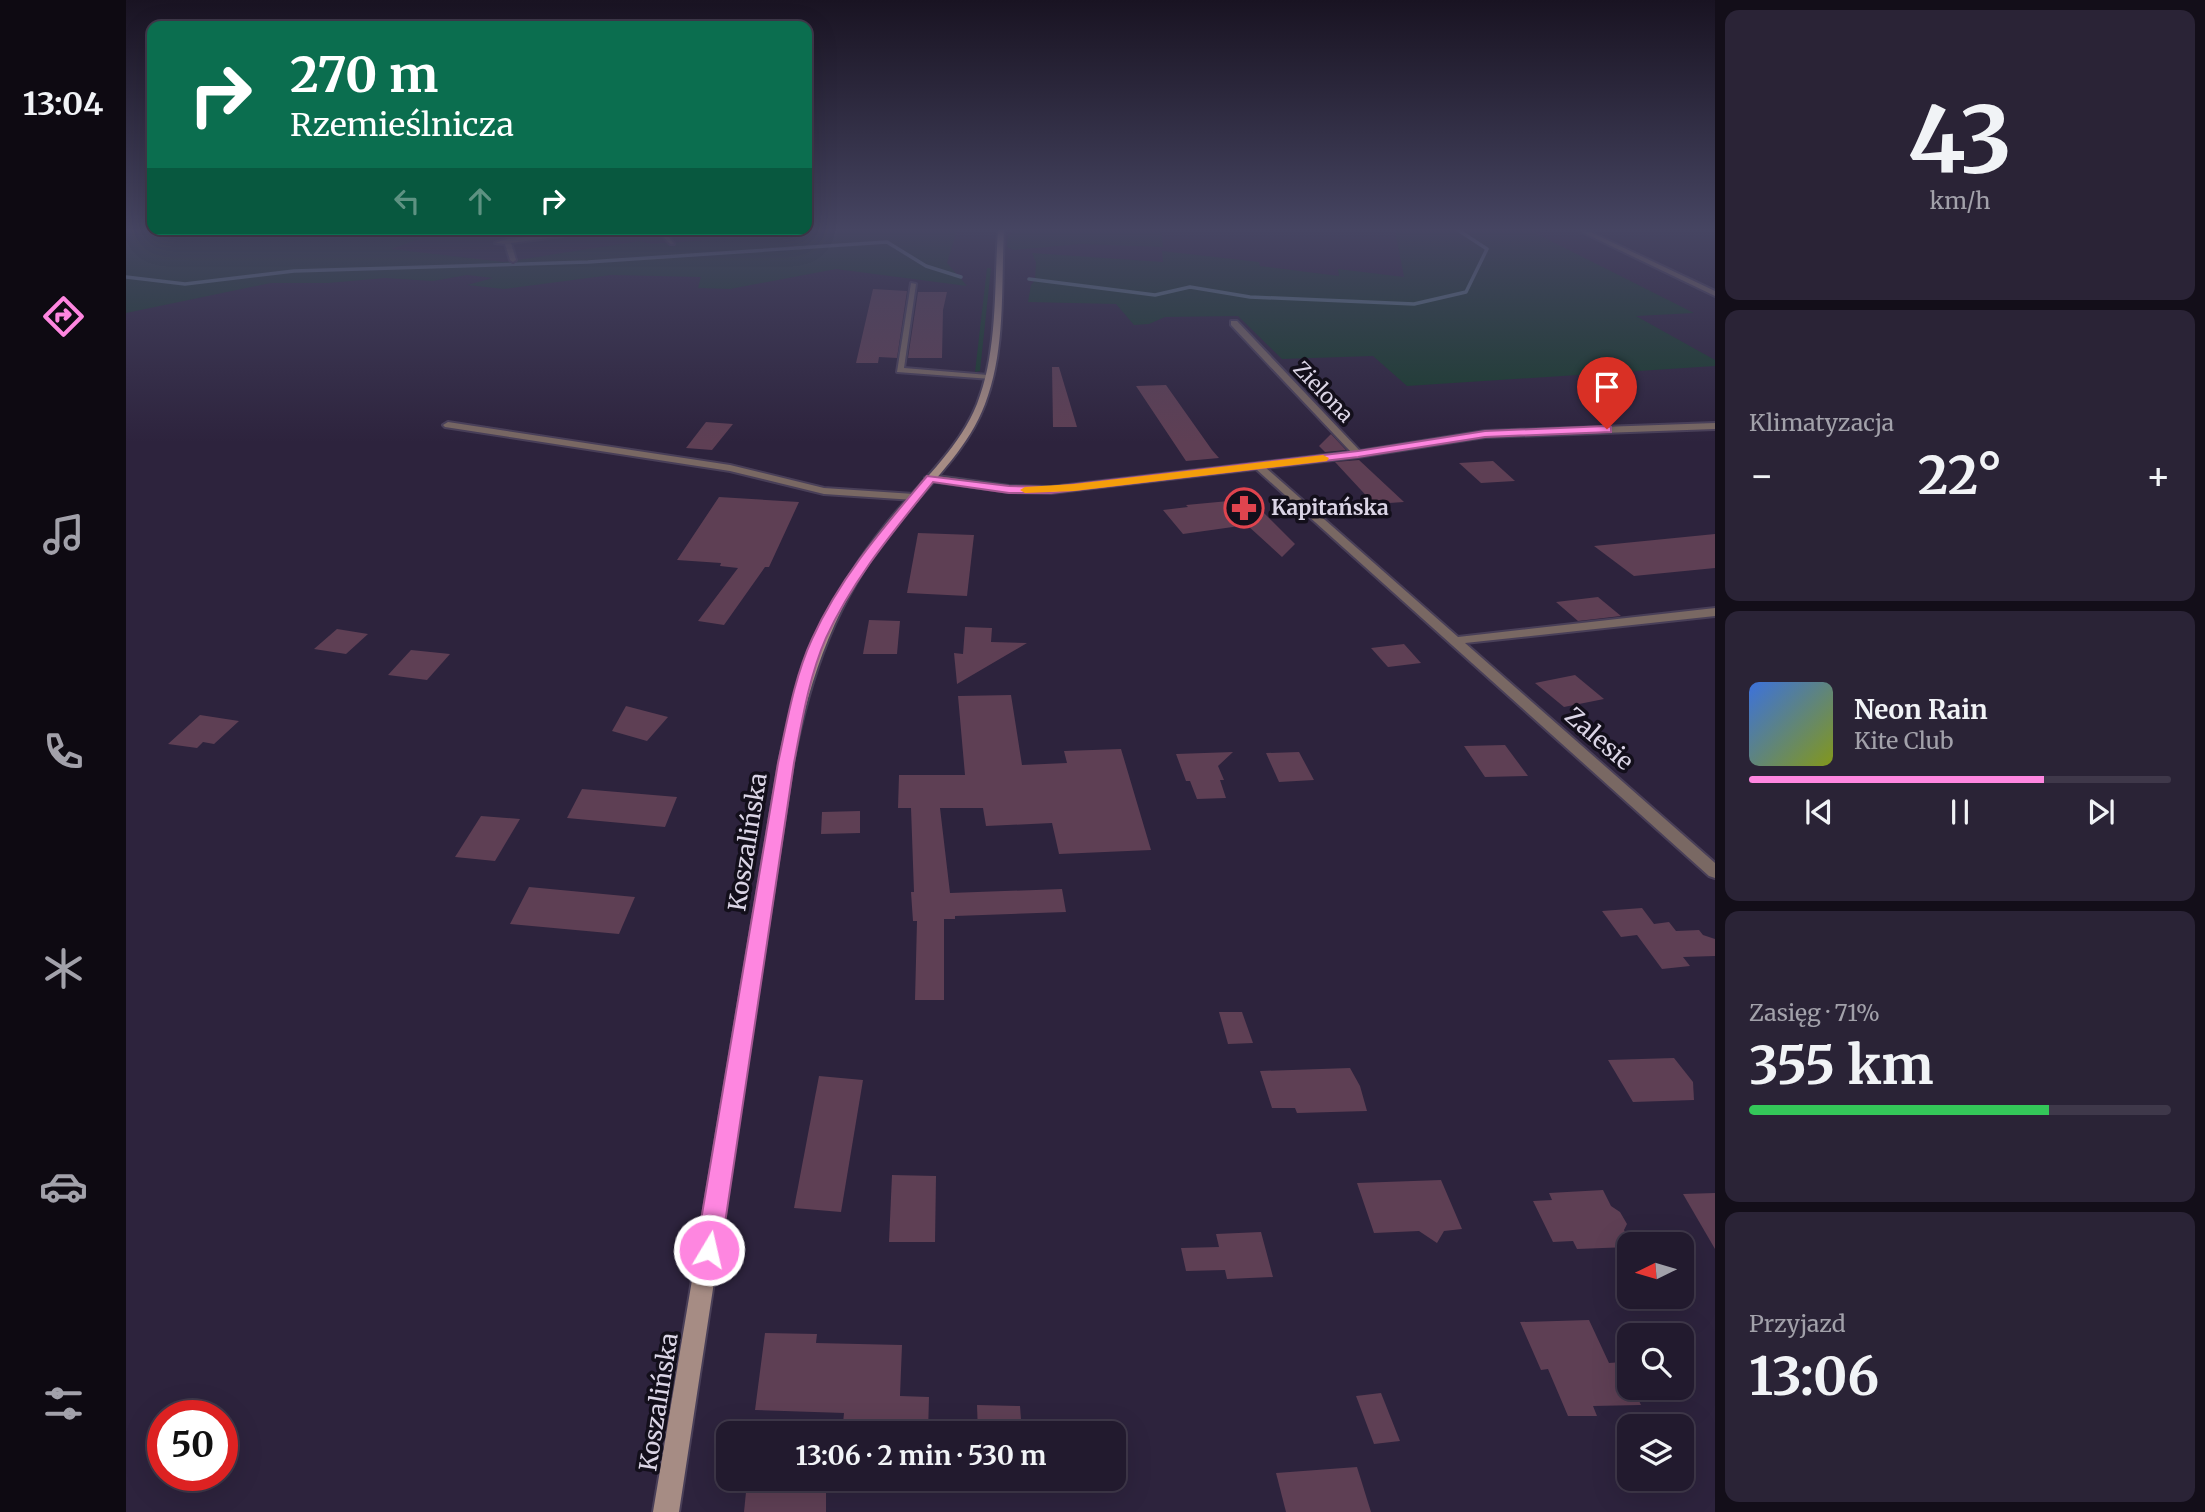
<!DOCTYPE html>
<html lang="pl">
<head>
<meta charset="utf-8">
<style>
	:root { --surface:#221a2e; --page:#2a2336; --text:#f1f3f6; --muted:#a2a1aa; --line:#3f384a; --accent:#fe86e0 }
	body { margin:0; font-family:Merriweather,serif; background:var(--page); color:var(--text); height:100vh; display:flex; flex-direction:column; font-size:26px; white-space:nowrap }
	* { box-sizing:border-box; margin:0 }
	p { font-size:23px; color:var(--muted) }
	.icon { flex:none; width:38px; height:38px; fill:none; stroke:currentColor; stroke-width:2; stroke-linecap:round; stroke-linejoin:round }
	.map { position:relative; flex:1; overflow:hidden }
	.sheet { display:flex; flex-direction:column; gap:10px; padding:10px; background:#130e19; width:490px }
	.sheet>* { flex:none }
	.banner { position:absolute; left:21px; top:21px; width:665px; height:214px; border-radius:14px; box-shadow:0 7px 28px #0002,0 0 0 2px var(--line); background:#0b6e4f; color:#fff; overflow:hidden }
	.needle { width:46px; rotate:265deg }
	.tools { position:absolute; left:1491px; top:1232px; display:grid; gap:14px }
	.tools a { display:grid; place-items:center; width:77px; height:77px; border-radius:14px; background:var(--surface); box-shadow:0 7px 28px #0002,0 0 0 2px var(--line); font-size:35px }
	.speed { position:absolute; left:21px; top:1400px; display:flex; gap:14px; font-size:35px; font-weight:700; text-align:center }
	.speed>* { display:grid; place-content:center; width:91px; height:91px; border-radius:50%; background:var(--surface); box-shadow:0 7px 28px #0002,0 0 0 2px var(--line); line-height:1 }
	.speed .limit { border:10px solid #d22; background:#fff; color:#111 }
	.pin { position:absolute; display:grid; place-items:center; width:60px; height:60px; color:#fff; margin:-72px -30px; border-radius:50% 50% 50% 0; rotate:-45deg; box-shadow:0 0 7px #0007 }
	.pin .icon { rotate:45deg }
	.me { position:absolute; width:77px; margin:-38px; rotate:9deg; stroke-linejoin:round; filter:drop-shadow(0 0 5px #0008) }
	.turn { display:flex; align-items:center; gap:24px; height:147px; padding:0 28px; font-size:32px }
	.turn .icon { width:91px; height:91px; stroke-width:2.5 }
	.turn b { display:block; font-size:49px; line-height:60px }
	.lanes { display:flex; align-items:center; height:66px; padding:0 28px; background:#0003; justify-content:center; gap:35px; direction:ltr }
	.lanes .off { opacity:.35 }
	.big { font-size:52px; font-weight:700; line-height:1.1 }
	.sheet .tile { flex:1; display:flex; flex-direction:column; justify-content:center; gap:10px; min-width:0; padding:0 24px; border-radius:14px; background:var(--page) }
	.sheet .dial { align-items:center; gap:0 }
	.dial b { font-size:91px; line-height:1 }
	.song { display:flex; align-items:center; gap:21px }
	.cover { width:84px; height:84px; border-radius:10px; background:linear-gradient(135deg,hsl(220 70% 55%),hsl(70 70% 35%)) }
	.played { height:7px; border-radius:4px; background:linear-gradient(90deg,var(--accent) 70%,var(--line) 70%) }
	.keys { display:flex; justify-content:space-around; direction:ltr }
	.heat { display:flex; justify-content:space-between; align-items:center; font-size:38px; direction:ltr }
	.charge { height:10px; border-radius:5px; background:linear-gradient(90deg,#34c759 71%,var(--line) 0) }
	.trip { position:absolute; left:590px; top:1421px; width:410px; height:70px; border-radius:14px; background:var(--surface); box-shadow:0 7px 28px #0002,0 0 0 2px var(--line); font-weight:700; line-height:70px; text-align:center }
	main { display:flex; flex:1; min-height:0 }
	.tab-bar { display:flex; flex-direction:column; width:126px; justify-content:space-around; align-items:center; background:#0e0a12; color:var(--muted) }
	.tab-bar .icon { width:49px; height:49px }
	.tab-bar .on { color:var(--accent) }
	.tab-bar b { font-size:32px; color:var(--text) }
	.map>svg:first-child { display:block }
	.green { fill:#183b2c }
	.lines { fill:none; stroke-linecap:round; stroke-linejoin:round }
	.stream { stroke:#5c7c86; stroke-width:3.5 }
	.building { fill:#5e3f54 }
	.minor-casing { stroke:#493f58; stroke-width:4 }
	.secondary-casing { stroke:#493f58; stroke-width:4 }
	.minor { fill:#796863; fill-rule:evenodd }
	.secondary { fill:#a68c84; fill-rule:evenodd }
	.route { fill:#fe86e0; stroke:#a55792; stroke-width:2 }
	.slow { fill:#f59e0b }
	.labels { text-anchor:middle; stroke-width:7; stroke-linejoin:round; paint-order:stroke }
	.far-street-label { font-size:21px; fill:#dbd5e6; stroke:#130f1b }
	.far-poi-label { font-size:21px; font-weight:bold; fill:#dbd5e6; stroke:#130f1b; text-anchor:start }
	.street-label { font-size:24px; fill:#dbd5e6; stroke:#130f1b }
</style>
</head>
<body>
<main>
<nav class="tab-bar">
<b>13:04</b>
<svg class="icon on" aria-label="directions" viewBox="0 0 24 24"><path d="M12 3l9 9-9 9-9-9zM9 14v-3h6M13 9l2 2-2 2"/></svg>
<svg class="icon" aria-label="music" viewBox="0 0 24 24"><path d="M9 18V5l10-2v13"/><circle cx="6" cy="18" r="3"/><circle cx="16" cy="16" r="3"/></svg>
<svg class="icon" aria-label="phone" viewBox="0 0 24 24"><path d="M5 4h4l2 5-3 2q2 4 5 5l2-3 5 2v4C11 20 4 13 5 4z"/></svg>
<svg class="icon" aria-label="climate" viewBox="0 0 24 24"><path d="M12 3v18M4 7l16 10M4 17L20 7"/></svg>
<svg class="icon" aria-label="car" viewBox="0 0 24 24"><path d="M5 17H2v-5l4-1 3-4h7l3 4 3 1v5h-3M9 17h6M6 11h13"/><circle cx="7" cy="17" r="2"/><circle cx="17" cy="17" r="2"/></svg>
<svg class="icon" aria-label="filters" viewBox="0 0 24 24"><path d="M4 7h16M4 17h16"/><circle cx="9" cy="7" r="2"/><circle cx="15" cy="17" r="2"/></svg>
</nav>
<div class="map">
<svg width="1589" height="1512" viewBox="0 0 1589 1512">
	<rect width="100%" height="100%" fill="#2d233d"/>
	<g class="green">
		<path d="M 0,230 L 318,230 L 265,249 L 378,262 L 514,241 L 526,244 L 609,238 L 648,230 L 831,230 L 821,263 L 841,286 L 710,269 L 604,289 L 572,288 L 575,277 L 485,275 L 378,289 L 341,285 L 367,278 L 341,275 L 307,281 L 259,278 L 202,283 L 145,283 L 0,313 Z"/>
		<path d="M 886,230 L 1035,230 L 1037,247 L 955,244 L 888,250 L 881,247 L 882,234 L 886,234 Z"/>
		<path d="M 1269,230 L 1421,230 L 1409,233 L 1568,313 L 1510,316 L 1589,360 L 1589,366 L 1281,386 L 1247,356 L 1156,359 L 1112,316 L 1039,317 L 1023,324 L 1008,325 L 990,304 L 902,302 L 905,285 L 909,280 L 910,262 L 906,253 L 1037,262 L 1036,251 L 1133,262 L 1134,266 L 1213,276 L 1212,269 L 1278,277 Z"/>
		<path d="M 861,268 L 865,268 L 854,371 L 849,372 Z"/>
	</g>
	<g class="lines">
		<g class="stream">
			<path d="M 0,277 L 59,284 L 168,271 L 462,262 L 761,242 L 800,266 L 835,277"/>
			<path d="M 903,279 L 1029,295 L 1064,287 L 1124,297 L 1288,304 L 1340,292 L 1361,249 L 1332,230"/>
		</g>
	</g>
	<g class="building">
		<path d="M 747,289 L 781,291 L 771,358 L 753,357 L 752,363 L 730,363 Z"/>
		<path d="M 792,292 L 821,292 L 817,310 L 816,358 L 782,358 Z"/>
		<path d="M 926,367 L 933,367 L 951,427 L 927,427 Z"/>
		<path d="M 1040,385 L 1086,450 L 1093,458 L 1060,461 L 1010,386 Z"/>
		<path d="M 580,422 L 607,424 L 586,450 L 560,448 Z"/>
		<path d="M 1205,434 L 1220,450 L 1199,452 L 1193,446 Z"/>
		<path d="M 1233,460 L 1278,502 L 1248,504 L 1209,462 Z"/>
		<path d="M 1367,461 L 1389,481 L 1355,483 L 1333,463 Z"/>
		<path d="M 593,497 L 673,502 L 643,567 L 639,567 L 598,625 L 572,621 L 612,568 L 594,566 L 595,563 L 551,560 Z"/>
		<path d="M 1124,499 L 1169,544 L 1156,557 L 1121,525 L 1057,534 L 1037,510 L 1062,507 L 1060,505 Z"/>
		<path d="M 792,533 L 848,535 L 841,596 L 781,593 Z"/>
		<path d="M 1589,534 L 1589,568 L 1508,576 L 1468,546 Z"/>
		<path d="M 1472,597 L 1495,616 L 1452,621 L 1430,602 Z"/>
		<path d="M 743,620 L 774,621 L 771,654 L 737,654 Z"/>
		<path d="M 839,627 L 866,628 L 865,642 L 901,643 L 831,684 L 828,653 L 837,654 Z"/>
		<path d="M 211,629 L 242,634 L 220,654 L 188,649 Z"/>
		<path d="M 1278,644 L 1295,663 L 1262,667 L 1245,648 Z"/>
		<path d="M 285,650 L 324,654 L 301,680 L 262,675 Z"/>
		<path d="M 1449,675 L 1478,699 L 1438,707 L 1409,683 Z"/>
		<path d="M 885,695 L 896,765 L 941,763 L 938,751 L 995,749 L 1025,850 L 933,854 L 926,823 L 860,826 L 857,808 L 814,808 L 824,893 L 936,889 L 940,912 L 829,916 L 829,919 L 818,919 L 818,1000 L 789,1000 L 791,921 L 787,921 L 786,907 L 785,892 L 788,892 L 785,808 L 772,808 L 773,775 L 839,775 L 832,696 Z"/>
		<path d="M 500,706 L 542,717 L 521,741 L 486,731 Z"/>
		<path d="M 74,715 L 113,721 L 88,744 L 77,742 L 71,748 L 42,744 Z"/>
		<path d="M 1379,745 L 1402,776 L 1359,777 L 1338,746 Z"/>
		<path d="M 1107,752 L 1092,766 L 1098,780 L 1094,780 L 1100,798 L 1071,799 L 1064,781 L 1060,781 L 1050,754 Z"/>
		<path d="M 1173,752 L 1188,780 L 1153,782 L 1140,753 Z"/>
		<path d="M 456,789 L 551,797 L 539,827 L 441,818 Z"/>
		<path d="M 734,811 L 734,833 L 695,834 L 696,812 Z"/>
		<path d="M 355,816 L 394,819 L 369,861 L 329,857 Z"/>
		<path d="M 403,887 L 509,897 L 493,934 L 384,924 Z"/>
		<path d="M 1516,908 L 1528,924 L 1543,922 L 1550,931 L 1573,930 L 1577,935 L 1589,939 L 1589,956 L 1557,957 L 1564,966 L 1536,969 L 1511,935 L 1495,937 L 1476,911 Z"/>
		<path d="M 1093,1012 L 1116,1012 L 1127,1043 L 1102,1044 Z"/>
		<path d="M 1548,1058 L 1567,1082 L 1568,1100 L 1507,1102 L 1482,1060 Z"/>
		<path d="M 1224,1068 L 1234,1086 L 1241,1111 L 1171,1113 L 1169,1108 L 1146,1108 L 1134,1071 Z"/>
		<path d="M 693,1076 L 737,1080 L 715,1212 L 668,1208 Z"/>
		<path d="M 766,1175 L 810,1176 L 809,1242 L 763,1242 Z"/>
		<path d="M 1315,1180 L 1336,1229 L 1318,1231 L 1311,1243 L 1293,1231 L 1248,1233 L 1231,1183 Z"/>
		<path d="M 1477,1190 L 1485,1206 L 1494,1212 L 1501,1224 L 1498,1230 L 1505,1244 L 1503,1247 L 1451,1249 L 1447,1241 L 1427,1242 L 1407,1201 L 1426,1200 L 1423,1193 Z"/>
		<path d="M 1589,1193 L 1589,1249 L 1557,1194 Z"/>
		<path d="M 1135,1232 L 1147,1277 L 1101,1279 L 1099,1270 L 1060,1271 L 1055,1248 L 1093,1247 L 1090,1234 Z"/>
		<path d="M 1463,1320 L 1483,1363 L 1496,1362 L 1503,1379 L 1503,1388 L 1507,1388 L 1515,1405 L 1467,1406 L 1471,1416 L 1442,1416 L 1422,1369 L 1415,1370 L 1394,1322 Z"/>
		<path d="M 639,1333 L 691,1334 L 690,1343 L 776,1345 L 774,1396 L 803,1397 L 802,1433 L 716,1433 L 718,1413 L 629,1410 Z"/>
		<path d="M 1255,1393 L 1274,1441 L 1248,1444 L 1230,1396 Z"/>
		<path d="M 851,1405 L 894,1406 L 896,1433 L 852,1433 Z"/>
		<path d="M 1231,1467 L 1245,1512 L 1160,1512 L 1150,1473 Z"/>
		<path d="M 620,1492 L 700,1492 L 700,1512 L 618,1512 Z"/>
	</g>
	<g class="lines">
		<g class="minor-casing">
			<g id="minor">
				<path d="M 464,230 L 480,230 L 385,243 L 390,260 L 387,262 L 384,260 L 379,244 L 369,243 L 381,239 Z"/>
				<path d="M 531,230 L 537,230 L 548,244 L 544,244 Z"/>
				<path d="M 1452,230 L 1460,230 L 1589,291 L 1589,296 Z"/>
				<path d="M 785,283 L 790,284 L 778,368 L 862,375 L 866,377 L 865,379 L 771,372 Z"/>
				<path d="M 1105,321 L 1111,321 L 1234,451 L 1359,431 L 1589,423 L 1589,429 L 1359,437 L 1232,457 L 1140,468 L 1332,637 L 1589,608 L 1589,616 L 1339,643 L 1589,863 L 1589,878 L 1583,876 L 1130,469 L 925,493 L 883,492 L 804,481 L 799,478 L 804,475 L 883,486 L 925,487 L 1225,452 L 1105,325 Z"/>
				<path d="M 322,422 L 604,465 L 698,488 L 788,494 L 793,497 L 788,500 L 698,494 L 604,471 L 319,427 L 317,425 Z"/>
			</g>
		</g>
		<g class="secondary-casing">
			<path id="secondary" d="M 872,230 L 878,230 C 875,286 880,350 859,404 C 841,452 800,487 768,527 C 710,602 685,671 667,763 L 553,1512 L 527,1512 L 653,763 C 673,668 700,599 761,523 C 792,484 832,451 851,404 C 872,351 868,287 872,230 Z"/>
		</g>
		<use href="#minor" class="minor"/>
		<use href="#secondary" class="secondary"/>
	</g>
	<linearGradient id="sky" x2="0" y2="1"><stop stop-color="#191322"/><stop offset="0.52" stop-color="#464562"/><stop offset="1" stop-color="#464562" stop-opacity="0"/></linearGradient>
	<rect width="1589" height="442" fill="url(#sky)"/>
	<path class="route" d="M 1481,426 L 1485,427 L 1485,432 L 1359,437 L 1232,457 L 925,493 L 883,493 L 807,482 C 767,532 727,579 700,638 C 683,677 676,721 668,763 L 595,1250 L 591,1258 L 583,1262 L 574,1258 L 570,1250 L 652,763 C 661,722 668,678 686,639 C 714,577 758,527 801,476 L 883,486 L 925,487 L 1232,451 L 1359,431 Z"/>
	<path class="slow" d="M 1197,455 L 1203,458 L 1201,461 L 948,491 L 899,493 L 894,490 L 899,487 L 948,484 Z"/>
	<defs>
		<g id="pharmacy-ring" transform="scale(2.0125)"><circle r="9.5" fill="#130f1b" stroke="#e0444e" stroke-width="1.5"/><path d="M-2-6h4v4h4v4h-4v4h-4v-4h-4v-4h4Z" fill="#e0444e"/></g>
	</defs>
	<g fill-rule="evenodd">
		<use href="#pharmacy-ring" x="1118" y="508"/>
	</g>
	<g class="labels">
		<g class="far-street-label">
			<text transform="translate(1197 392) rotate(46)" y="7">Zielona</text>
		</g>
		<g class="far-poi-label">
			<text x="1145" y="515">Kapitańska</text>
		</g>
		<g class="street-label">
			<text transform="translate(1473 739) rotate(41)" y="8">Zalesie</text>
			<text transform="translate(622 842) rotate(-81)" y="8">Koszalińska</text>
			<text transform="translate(533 1402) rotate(-81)" y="8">Koszalińska</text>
		</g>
	</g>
</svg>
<div class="tools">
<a><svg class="needle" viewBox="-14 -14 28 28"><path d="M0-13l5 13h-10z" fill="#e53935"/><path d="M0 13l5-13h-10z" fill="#a2a1aa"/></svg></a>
<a><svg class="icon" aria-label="search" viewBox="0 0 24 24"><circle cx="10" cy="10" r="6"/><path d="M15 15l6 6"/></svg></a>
<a><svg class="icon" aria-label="layers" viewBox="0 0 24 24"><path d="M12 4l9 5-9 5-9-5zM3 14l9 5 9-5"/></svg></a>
</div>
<div class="speed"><div class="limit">50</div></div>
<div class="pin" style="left:1481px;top:429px;background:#d93025"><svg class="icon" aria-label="arrive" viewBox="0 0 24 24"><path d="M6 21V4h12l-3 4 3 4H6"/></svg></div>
<svg class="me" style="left:583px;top:1250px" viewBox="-20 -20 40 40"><circle r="17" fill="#fe86e0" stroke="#fff" stroke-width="3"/><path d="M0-11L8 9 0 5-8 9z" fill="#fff"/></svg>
<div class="trip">13:06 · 2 min · 530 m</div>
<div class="banner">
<div class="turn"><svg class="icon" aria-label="right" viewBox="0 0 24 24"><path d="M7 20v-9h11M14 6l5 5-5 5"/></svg><div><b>270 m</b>Rzemieślnicza</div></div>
<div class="lanes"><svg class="icon off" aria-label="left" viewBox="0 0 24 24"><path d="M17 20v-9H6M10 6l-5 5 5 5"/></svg><svg class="icon off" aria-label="ahead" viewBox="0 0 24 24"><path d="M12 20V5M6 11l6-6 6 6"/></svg><svg class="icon" aria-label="right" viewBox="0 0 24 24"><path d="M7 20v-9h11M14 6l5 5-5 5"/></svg></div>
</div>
</div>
<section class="sheet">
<div class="tile dial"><b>43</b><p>km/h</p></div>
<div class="tile"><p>Klimatyzacja</p>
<div class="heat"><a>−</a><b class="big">22°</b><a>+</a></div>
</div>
<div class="tile">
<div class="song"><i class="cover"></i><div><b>Neon Rain</b><p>Kite Club</p></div></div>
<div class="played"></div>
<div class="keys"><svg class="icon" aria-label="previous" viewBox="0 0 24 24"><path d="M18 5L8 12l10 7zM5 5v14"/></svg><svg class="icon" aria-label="pause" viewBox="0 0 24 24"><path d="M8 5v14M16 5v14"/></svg><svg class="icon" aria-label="next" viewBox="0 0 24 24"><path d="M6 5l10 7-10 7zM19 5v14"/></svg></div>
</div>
<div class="tile"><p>Zasięg · 71%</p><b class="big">355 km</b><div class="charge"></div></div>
<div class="tile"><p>Przyjazd</p><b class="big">13:06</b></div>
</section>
</main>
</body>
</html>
